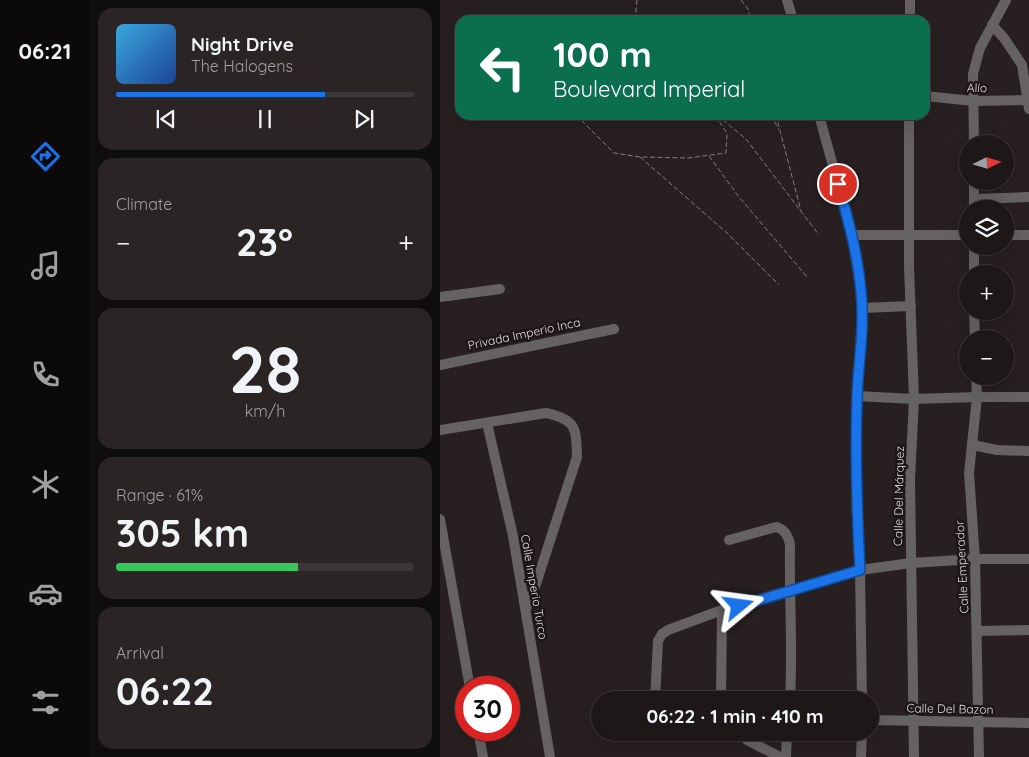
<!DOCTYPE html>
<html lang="en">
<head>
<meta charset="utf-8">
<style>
	:root { --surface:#1d1718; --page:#2a2425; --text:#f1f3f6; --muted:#a09fa2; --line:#3b3637; --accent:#1a73e8 }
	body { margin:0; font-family:Quicksand,sans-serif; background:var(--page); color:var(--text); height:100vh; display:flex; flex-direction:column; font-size:19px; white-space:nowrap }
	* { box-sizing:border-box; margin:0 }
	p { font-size:16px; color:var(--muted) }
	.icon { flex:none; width:28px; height:28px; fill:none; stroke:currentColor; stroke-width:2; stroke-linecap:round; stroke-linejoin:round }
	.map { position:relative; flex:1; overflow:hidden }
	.side { display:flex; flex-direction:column; gap:8px; padding:8px; background:#100d0d; width:350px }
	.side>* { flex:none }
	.hud { position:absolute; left:15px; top:15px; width:475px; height:105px; border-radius:15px; box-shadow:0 5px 20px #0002,0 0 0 1px var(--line); background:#0b6e4f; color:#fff; overflow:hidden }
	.needle { width:32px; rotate:85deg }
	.tools { position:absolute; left:519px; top:135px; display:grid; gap:10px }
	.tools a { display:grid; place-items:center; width:55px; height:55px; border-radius:50%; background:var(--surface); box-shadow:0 5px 20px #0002,0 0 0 1px var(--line); font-size:25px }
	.speed { position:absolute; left:15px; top:676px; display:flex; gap:10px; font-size:25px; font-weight:700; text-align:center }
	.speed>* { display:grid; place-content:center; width:65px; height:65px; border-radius:50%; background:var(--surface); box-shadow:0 5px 20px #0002,0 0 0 1px var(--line); line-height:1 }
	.speed .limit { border:8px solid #d22; background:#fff; color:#111 }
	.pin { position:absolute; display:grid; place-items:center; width:42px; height:42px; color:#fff; margin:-21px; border:2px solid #fff; border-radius:50%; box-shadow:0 1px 5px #0007 }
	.me { position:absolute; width:55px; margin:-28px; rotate:74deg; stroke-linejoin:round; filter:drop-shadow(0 0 4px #0008) }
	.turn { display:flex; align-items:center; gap:18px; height:105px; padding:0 15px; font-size:22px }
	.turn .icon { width:65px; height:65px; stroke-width:2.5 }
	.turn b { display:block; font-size:35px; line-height:42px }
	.big { font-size:38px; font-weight:700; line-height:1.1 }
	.side .tile { flex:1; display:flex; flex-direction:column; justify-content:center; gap:8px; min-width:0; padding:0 18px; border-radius:15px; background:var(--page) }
	.side .dial { align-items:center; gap:0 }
	.dial b { font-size:65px; line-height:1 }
	.song { display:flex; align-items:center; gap:15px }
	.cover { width:60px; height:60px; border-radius:8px; background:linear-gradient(135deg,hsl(200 70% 55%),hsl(220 70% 35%)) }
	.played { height:5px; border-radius:2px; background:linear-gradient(90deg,var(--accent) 70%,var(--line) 70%) }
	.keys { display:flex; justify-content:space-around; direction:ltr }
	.heat { display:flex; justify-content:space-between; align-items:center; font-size:28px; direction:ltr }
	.charge { height:8px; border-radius:4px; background:linear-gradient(90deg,#34c759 61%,var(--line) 0) }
	.trip { position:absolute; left:151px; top:691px; width:288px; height:50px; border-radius:25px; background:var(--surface); box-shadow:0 5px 20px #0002,0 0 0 1px var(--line); font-weight:700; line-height:50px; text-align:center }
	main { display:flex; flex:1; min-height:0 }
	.menu { display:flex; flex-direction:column; width:90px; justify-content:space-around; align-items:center; background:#0c090a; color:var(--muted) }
	.menu .icon { width:35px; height:35px }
	.menu .active { color:var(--accent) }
	.menu b { font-size:22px; color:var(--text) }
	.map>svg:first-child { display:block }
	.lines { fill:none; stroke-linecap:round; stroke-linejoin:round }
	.path { stroke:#847d7e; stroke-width:1; stroke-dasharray:5 2.5; stroke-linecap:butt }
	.minor { stroke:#666261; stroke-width:10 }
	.route-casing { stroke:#114b97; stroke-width:12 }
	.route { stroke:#1a73e8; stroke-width:9 }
	.labels { text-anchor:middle; stroke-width:5; stroke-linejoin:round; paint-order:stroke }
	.street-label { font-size:12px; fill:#e1dcdc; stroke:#1d1617 }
</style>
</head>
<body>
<main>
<nav class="menu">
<b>06:21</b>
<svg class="icon active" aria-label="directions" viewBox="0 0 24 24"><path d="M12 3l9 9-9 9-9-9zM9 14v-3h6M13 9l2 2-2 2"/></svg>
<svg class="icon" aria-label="music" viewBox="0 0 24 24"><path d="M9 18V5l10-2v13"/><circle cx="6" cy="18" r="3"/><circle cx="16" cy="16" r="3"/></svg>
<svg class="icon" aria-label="phone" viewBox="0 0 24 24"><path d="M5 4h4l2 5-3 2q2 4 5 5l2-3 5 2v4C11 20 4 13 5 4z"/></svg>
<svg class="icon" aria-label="climate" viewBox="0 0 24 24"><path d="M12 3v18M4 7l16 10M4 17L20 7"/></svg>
<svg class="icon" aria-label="car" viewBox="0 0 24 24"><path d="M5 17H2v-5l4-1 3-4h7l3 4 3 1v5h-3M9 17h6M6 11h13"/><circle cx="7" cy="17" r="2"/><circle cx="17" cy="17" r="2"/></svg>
<svg class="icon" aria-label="filters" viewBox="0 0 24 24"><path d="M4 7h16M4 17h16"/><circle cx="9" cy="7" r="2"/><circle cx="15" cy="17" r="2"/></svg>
</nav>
<section class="side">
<div class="tile">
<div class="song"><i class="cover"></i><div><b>Night Drive</b><p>The Halogens</p></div></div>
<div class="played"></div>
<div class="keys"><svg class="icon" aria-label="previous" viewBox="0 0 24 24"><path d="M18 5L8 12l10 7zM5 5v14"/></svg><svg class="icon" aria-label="pause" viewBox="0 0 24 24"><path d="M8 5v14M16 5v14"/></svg><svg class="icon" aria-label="next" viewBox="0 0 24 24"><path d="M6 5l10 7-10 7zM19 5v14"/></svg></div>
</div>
<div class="tile"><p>Climate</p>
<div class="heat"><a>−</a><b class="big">23°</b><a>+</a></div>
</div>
<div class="tile dial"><b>28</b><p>km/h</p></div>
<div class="tile"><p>Range · 61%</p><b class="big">305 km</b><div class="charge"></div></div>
<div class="tile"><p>Arrival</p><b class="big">06:22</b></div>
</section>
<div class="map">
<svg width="589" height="757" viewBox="0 0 589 757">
	<rect width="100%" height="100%" fill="#271f20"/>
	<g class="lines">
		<g class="path">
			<path d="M 301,0 L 308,9 L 311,20"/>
			<path d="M 195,20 L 197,0"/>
			<path d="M 17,98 L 20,98"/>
			<path d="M 136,115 L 174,153 L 200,157 L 248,158 L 286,153 L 287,133 L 275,115"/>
			<path d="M 277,115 L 306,139 L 379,235"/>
			<path d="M 331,115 L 339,130"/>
			<path d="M 336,115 L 361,211"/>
			<path d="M 269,156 L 299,197 L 368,278"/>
			<path d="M 200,157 L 287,233 L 339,285"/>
		</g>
		<g class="minor">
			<path d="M 347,0 L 353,20"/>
			<path d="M 470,20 L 470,0"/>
			<path d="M 552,25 L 564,38 L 582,65 L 589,109"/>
			<path d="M 485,96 L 533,101 L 588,100"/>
			<path d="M 379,115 L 412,235 L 421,292 L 423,319 L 417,396 L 416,498 L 420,570 L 422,700"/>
			<path d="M 469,115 L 469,267 L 474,399 L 470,479 L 474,757"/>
			<path d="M 534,144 L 533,74 L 540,48 L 566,0"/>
			<path d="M 534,181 L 534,209"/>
			<path d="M 534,199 L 589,197"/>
			<path d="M 412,235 L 528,235"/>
			<path d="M 565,235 L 589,235"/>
			<path d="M 534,274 L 534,246"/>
			<path d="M 0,297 L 60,289"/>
			<path d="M 422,308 L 471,306"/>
			<path d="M 534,311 L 535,339"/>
			<path d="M 0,365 L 174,329"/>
			<path d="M 536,376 L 537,397 L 529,473 L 535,559 L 539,757"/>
			<path d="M 417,396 L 474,399 L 537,397 L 589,397"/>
			<path d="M 47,423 L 73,536 L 110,757"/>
			<path d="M 0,430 L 106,413 C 137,420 136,428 137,457 L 96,584 L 86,608"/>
			<path d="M 533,445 L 557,450 L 589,451"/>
			<path d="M 0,519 L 30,688"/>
			<path d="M 289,540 L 336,527 C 345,529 348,536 350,544 C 349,596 353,648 350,700"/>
			<path d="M 537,631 L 589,630"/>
			<path d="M 215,700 L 218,641 L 222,634 L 228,630 L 282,610 L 420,570 L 471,563 L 535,559 L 589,559"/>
			<path d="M 281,700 L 282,610"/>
			<path d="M 430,720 L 589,723"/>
			<path d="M 38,730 L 43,757"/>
			<path d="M 307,740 L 340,757"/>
			<path d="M 346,757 L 347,732"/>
			<path d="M 421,757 L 422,732"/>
		</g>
	</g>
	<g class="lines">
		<g class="route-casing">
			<path id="route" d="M 299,606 L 420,570 C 417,513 415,456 417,398 C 418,363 425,328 421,292 C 418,255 408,219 398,184"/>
		</g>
		<use href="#route" class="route"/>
	</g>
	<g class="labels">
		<g class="street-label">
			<text transform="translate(537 88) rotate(2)" y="4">Alío</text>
			<text transform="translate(84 334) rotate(-12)" y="4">Privada Imperio Inca</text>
			<text transform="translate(459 496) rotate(-89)" y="4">Calle Del Márquez</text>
			<text transform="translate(522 567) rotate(-93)" y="4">Calle Emperador</text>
			<text transform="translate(94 587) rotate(80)" y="4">Calle Imperio Turco</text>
			<text transform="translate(510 709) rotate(1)" y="4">Calle Del Bazon</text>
		</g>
	</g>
</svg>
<div class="tools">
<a><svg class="needle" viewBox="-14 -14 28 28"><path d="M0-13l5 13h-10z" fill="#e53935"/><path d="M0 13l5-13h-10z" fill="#a09fa2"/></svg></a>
<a><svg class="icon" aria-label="layers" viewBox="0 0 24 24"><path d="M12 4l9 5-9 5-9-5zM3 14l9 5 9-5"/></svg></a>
<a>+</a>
<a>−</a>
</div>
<div class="speed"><div class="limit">30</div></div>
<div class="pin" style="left:398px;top:184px;background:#d93025"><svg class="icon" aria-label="arrive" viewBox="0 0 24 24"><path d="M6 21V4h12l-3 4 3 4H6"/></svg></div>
<svg class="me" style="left:299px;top:606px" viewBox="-20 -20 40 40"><path d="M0-17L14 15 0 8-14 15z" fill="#1a73e8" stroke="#fff" stroke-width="4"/></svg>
<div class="trip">06:22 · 1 min · 410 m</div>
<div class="hud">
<div class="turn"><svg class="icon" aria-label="left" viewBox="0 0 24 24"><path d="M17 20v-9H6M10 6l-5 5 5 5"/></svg><div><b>100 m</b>Boulevard Imperial</div></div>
</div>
</div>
</main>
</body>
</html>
